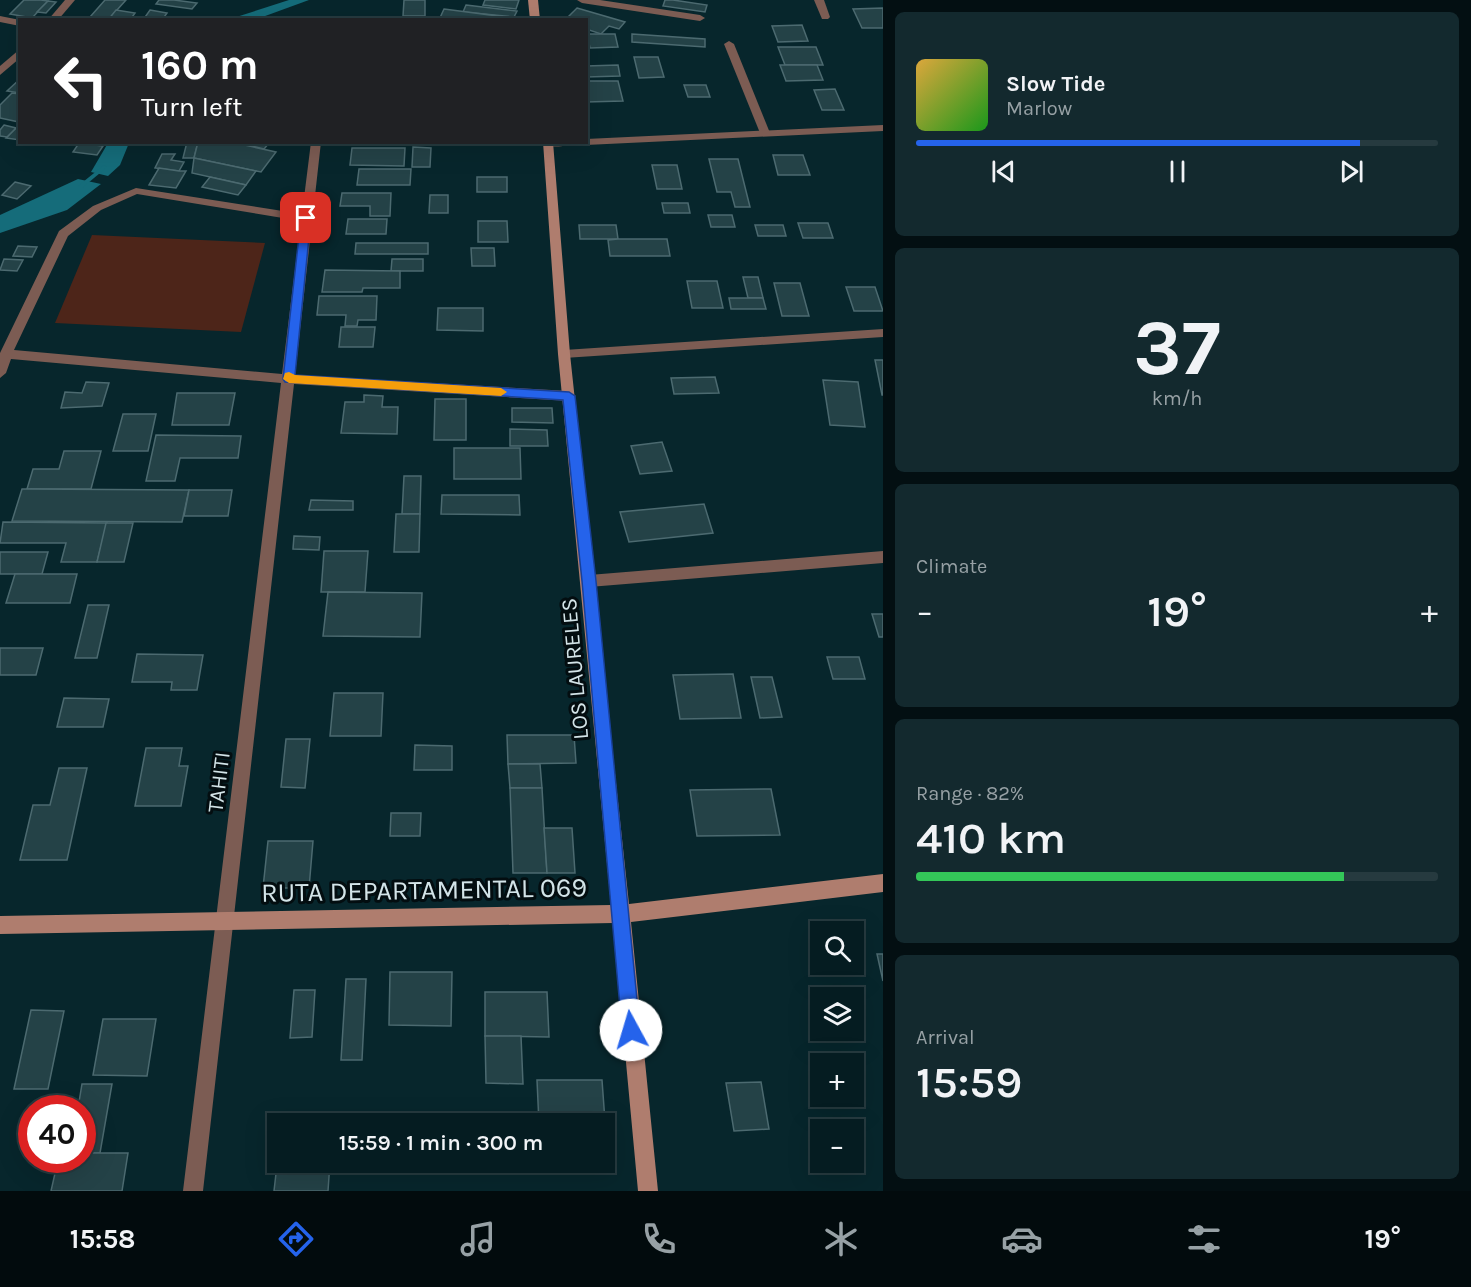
<!DOCTYPE html>
<html lang="en">
<head>
<meta charset="utf-8">
<style>
	:root { --surface:#051c21; --page:#13292e; --text:#f1f3f6; --muted:#97a1a5; --line:#263a3f; --accent:#2563eb }
	body { margin:0; font-family:Karla,sans-serif; background:var(--page); color:var(--text); height:100vh; display:flex; flex-direction:column; font-size:22px; white-space:nowrap }
	* { box-sizing:border-box; margin:0 }
	p { font-size:20px; color:var(--muted) }
	.icon { flex:none; width:33px; height:33px; fill:none; stroke:currentColor; stroke-width:2; stroke-linecap:round; stroke-linejoin:round }
	.map { position:relative; flex:1; overflow:hidden }
	.drawer { display:flex; flex-direction:column; gap:12px; padding:12px; background:#030f12; width:588px }
	.drawer>* { flex:none }
	.hud { position:absolute; left:18px; top:18px; width:570px; height:126px; border-radius:0px; box-shadow:0 6px 24px #0002,0 0 0 2px var(--line); background:#202124; color:#fff; overflow:hidden }
	.tools { position:absolute; left:810px; top:921px; display:grid; gap:12px }
	.tools a { display:grid; place-items:center; width:54px; height:54px; border-radius:0px; background:var(--surface); box-shadow:0 6px 24px #0002,0 0 0 2px var(--line); font-size:30px }
	.speed { position:absolute; left:18px; top:1095px; display:flex; gap:12px; font-size:30px; font-weight:700; text-align:center }
	.speed>* { display:grid; place-content:center; width:78px; height:78px; border-radius:50%; background:var(--surface); box-shadow:0 6px 24px #0002,0 0 0 2px var(--line); line-height:1 }
	.speed .limit { border:9px solid #d22; background:#fff; color:#111 }
	.pin { position:absolute; display:grid; place-items:center; width:51px; height:51px; color:#fff; margin:-26px; border-radius:12px; box-shadow:0 3px 9px #0006 }
	.me { position:absolute; width:66px; margin:-33px; rotate:354deg; stroke-linejoin:round; filter:drop-shadow(0 0 4px #0008) }
	.turn { display:flex; align-items:center; gap:21px; height:126px; padding:0 24px; font-size:27px }
	.turn .icon { width:78px; height:78px; stroke-width:2.5 }
	.turn b { display:block; font-size:42px; line-height:51px }
	.big { font-size:45px; font-weight:600; line-height:1.1 }
	.drawer .widget { flex:1; display:flex; flex-direction:column; justify-content:center; gap:9px; min-width:0; padding:0 21px; border-radius:9px; background:var(--page) }
	.drawer .dial { align-items:center; gap:0 }
	.dial b { font-size:78px; line-height:1 }
	.song { display:flex; align-items:center; gap:18px }
	.cover { width:72px; height:72px; border-radius:9px; background:linear-gradient(135deg,hsl(40 70% 55%),hsl(120 70% 35%)) }
	.played { height:6px; border-radius:3px; background:linear-gradient(90deg,var(--accent) 85%,var(--line) 85%) }
	.keys { display:flex; justify-content:space-around; direction:ltr }
	.heat { display:flex; justify-content:space-between; align-items:center; font-size:33px; direction:ltr }
	.charge { height:9px; border-radius:4px; background:linear-gradient(90deg,#34c759 82%,var(--line) 0) }
	.trip { position:absolute; left:267px; top:1113px; width:348px; height:60px; border-radius:0px; background:var(--surface); box-shadow:0 6px 24px #0002,0 0 0 2px var(--line); font-weight:600; line-height:60px; text-align:center }
	.menu { display:flex; height:96px; justify-content:space-around; align-items:center; background:#020b0d; color:var(--muted) }
	.menu .icon { width:42px; height:42px }
	.menu .selected { color:var(--accent) }
	.menu b { font-size:27px; color:var(--text) }
	main { display:flex; flex:1; min-height:0 }
	.map>svg:first-child { display:block }
	.green { fill:#4d2519 }
	.water { fill:#156c7a }
	.lines { fill:none; stroke-linecap:round; stroke-linejoin:round }
	.stream { fill:#156c7a; fill-rule:evenodd }
	.building { fill:#244247; stroke:#4c6a70; stroke-width:1.5 }
	.lane { fill:#7c5c53; fill-rule:evenodd }
	.street { fill:#7c5c53; fill-rule:evenodd }
	.secondary { fill:#af7d6e; fill-rule:evenodd }
	.route { fill:#2563eb; stroke:#184099; stroke-width:1.5 }
	.slow { fill:#f59e0b }
	.labels { text-anchor:middle; stroke-width:6; stroke-linejoin:round; paint-order:stroke }
	.street-label { font-size:22px; fill:#d3e4e8; stroke:#030d10 }
	.near-street-label { font-size:27px; fill:#d3e4e8; stroke:#030d10 }
</style>
</head>
<body>
<main>
<div class="map">
<svg width="883" height="1191" viewBox="0 0 883 1191">
	<rect width="100%" height="100%" fill="#07262c"/>
	<path class="green" d="M 92,235 L 265,243 L 241,332 L 55,323 Z"/>
	<g class="water">
		<path d="M 289,0 L 309,0 L 257,19 L 230,19 Z"/>
		<path d="M 108,143 L 129,143 L 120,165 L 108,176 L 91,172 Z"/>
		<path d="M 78,179 L 101,184 L 67,210 L 0,233 L 0,215 Z"/>
	</g>
	<g class="lines">
		<path class="stream" d="M 104,165 L 107,167 L 106,168 L 82,188 L 78,188 L 78,186 Z"/>
	</g>
	<g class="building">
		<path d="M 24,0 L 41,0 L 48,1 L 32,18 L 10,14 Z"/>
		<path d="M 105,0 L 126,0 L 108,20 L 90,17 Z"/>
		<path d="M 159,0 L 174,0 L 197,3 L 192,9 L 156,4 Z"/>
		<path d="M 404,0 L 425,0 L 425,16 L 403,16 Z"/>
		<path d="M 485,0 L 519,0 L 516,9 L 483,5 Z"/>
		<path d="M 665,0 L 673,0 L 707,5 L 705,12 L 663,6 Z"/>
		<path d="M 48,1 L 56,2 L 46,13 L 37,12 Z"/>
		<path d="M 466,5 L 517,11 L 514,17 L 463,12 Z"/>
		<path d="M 577,8 L 625,22 L 619,29 L 609,26 L 601,34 L 586,29 L 586,20 L 565,20 Z"/>
		<path d="M 883,8 L 883,28 L 862,28 L 853,9 Z"/>
		<path d="M 444,9 L 505,17 L 504,20 L 439,20 Z"/>
		<path d="M 116,10 L 135,13 L 130,20 L 108,20 Z"/>
		<path d="M 150,10 L 167,13 L 162,20 L 143,20 Z"/>
		<path d="M 802,25 L 808,41 L 778,42 L 772,26 Z"/>
		<path d="M 587,34 L 615,34 L 618,47 L 590,48 Z"/>
		<path d="M 632,34 L 705,39 L 705,47 L 632,42 Z"/>
		<path d="M 778,47 L 816,47 L 823,65 L 785,65 Z"/>
		<path d="M 634,57 L 658,57 L 664,77 L 639,78 Z"/>
		<path d="M 618,65 L 620,76 L 586,77 L 586,66 Z"/>
		<path d="M 780,65 L 817,65 L 823,80 L 786,81 Z"/>
		<path d="M 20,79 L 20,93 L 7,91 Z"/>
		<path d="M 586,81 L 618,81 L 623,101 L 586,102 Z"/>
		<path d="M 684,85 L 706,85 L 710,97 L 688,97 Z"/>
		<path d="M 835,89 L 844,110 L 822,110 L 814,90 Z"/>
		<path d="M 12,93 L 20,94 L 19,122 L 0,118 L 0,105 Z"/>
		<path d="M 20,124 L 20,140 L 6,138 Z"/>
		<path d="M 4,125 L 16,128 L 7,137 L 0,136 L 0,130 Z"/>
		<path d="M 187,142 L 198,142 L 194,158 L 183,158 Z"/>
		<path d="M 198,142 L 231,142 L 276,152 L 261,172 L 194,158 Z"/>
		<path d="M 235,142 L 270,142 L 264,149 Z"/>
		<path d="M 79,143 L 103,146 L 97,155 L 73,152 Z"/>
		<path d="M 413,147 L 431,148 L 430,167 L 412,167 Z"/>
		<path d="M 352,148 L 405,148 L 404,166 L 350,165 Z"/>
		<path d="M 162,154 L 175,154 L 171,160 L 184,162 L 179,171 L 155,168 Z"/>
		<path d="M 773,155 L 803,155 L 810,175 L 778,175 Z"/>
		<path d="M 194,158 L 256,171 L 246,185 L 192,173 Z"/>
		<path d="M 709,159 L 738,159 L 750,207 L 735,207 L 731,192 L 717,192 Z"/>
		<path d="M 652,165 L 677,165 L 682,189 L 657,189 Z"/>
		<path d="M 159,168 L 179,171 L 186,171 L 176,188 L 149,185 Z"/>
		<path d="M 359,169 L 411,169 L 410,185 L 357,185 Z"/>
		<path d="M 210,177 L 246,185 L 238,195 L 202,187 Z"/>
		<rect x="477" y="177" width="30" height="15"/>
		<path d="M 15,182 L 31,186 L 17,199 L 2,195 Z"/>
		<path d="M 342,193 L 391,193 L 390,216 L 370,216 L 370,206 L 340,206 Z"/>
		<path d="M 430,195 L 448,195 L 448,213 L 429,213 Z"/>
		<path d="M 662,203 L 688,203 L 690,213 L 664,213 Z"/>
		<path d="M 708,215 L 732,215 L 735,227 L 711,227 Z"/>
		<path d="M 348,219 L 387,219 L 386,234 L 346,234 Z"/>
		<path d="M 478,221 L 507,221 L 508,242 L 478,242 Z"/>
		<path d="M 798,223 L 828,223 L 833,238 L 803,238 Z"/>
		<path d="M 579,225 L 616,225 L 618,239 L 580,239 Z"/>
		<path d="M 755,225 L 783,225 L 786,236 L 758,236 Z"/>
		<path d="M 618,239 L 667,239 L 670,256 L 610,256 L 608,240 Z"/>
		<path d="M 356,243 L 428,243 L 428,254 L 355,254 Z"/>
		<path d="M 18,246 L 37,247 L 32,257 L 13,256 Z"/>
		<path d="M 471,248 L 494,248 L 495,266 L 472,266 Z"/>
		<path d="M 4,259 L 23,260 L 17,271 L 0,270 Z"/>
		<path d="M 392,259 L 423,259 L 423,271 L 391,271 Z"/>
		<path d="M 325,270 L 400,271 L 400,288 L 363,288 L 362,292 L 322,292 Z"/>
		<path d="M 743,277 L 758,277 L 763,298 L 748,298 Z"/>
		<path d="M 687,281 L 717,281 L 723,308 L 692,308 Z"/>
		<path d="M 774,283 L 800,283 L 809,316 L 782,316 Z"/>
		<path d="M 846,287 L 875,287 L 883,311 L 854,311 Z"/>
		<path d="M 319,296 L 377,296 L 376,320 L 358,320 L 357,326 L 345,326 L 346,315 L 317,315 Z"/>
		<path d="M 729,298 L 763,298 L 766,309 L 731,309 Z"/>
		<path d="M 438,308 L 483,308 L 483,331 L 437,330 Z"/>
		<path d="M 341,327 L 375,327 L 373,347 L 339,347 Z"/>
		<path d="M 875,360 L 883,360 L 883,395 L 882,395 Z"/>
		<path d="M 715,377 L 719,393 L 674,394 L 671,378 Z"/>
		<path d="M 823,380 L 858,382 L 865,427 L 830,425 Z"/>
		<path d="M 86,382 L 109,383 L 102,406 L 61,408 L 65,392 L 82,393 Z"/>
		<path d="M 177,393 L 235,393 L 229,425 L 172,425 Z"/>
		<path d="M 364,395 L 383,396 L 382,407 L 398,407 L 397,434 L 341,433 L 345,402 L 364,402 Z"/>
		<path d="M 435,399 L 466,399 L 466,440 L 434,440 Z"/>
		<path d="M 512,408 L 552,408 L 553,423 L 512,422 Z"/>
		<path d="M 123,414 L 156,414 L 148,451 L 113,451 Z"/>
		<path d="M 510,429 L 547,430 L 548,446 L 510,446 Z"/>
		<path d="M 156,435 L 241,436 L 238,458 L 180,458 L 175,481 L 146,481 Z"/>
		<path d="M 662,442 L 672,471 L 640,474 L 631,446 Z"/>
		<path d="M 454,448 L 520,448 L 521,479 L 454,479 Z"/>
		<path d="M 64,451 L 101,451 L 91,489 L 27,489 L 33,469 L 59,469 Z"/>
		<path d="M 404,476 L 421,476 L 420,514 L 402,514 Z"/>
		<path d="M 22,489 L 27,489 L 189,490 L 182,522 L 12,521 Z"/>
		<path d="M 189,490 L 232,490 L 228,516 L 184,516 Z"/>
		<path d="M 442,495 L 519,495 L 520,515 L 441,514 Z"/>
		<path d="M 311,500 L 353,501 L 353,510 L 309,510 Z"/>
		<path d="M 704,504 L 713,533 L 629,542 L 620,512 Z"/>
		<path d="M 396,514 L 420,514 L 419,552 L 394,552 Z"/>
		<path d="M 3,522 L 107,523 L 97,562 L 61,562 L 66,543 L 0,543 Z"/>
		<path d="M 106,523 L 133,523 L 124,562 L 97,562 Z"/>
		<path d="M 294,536 L 320,537 L 319,550 L 293,549 Z"/>
		<path d="M 324,551 L 368,551 L 365,592 L 321,592 Z"/>
		<path d="M 0,552 L 48,552 L 42,574 L 0,574 Z"/>
		<path d="M 15,574 L 77,574 L 70,603 L 6,603 Z"/>
		<path d="M 328,592 L 422,593 L 420,637 L 323,636 Z"/>
		<path d="M 88,605 L 109,605 L 97,658 L 75,658 Z"/>
		<path d="M 872,614 L 883,614 L 883,637 L 879,637 Z"/>
		<path d="M 0,648 L 43,648 L 36,675 L 0,675 Z"/>
		<path d="M 137,654 L 203,655 L 197,690 L 171,690 L 172,682 L 132,682 Z"/>
		<path d="M 827,657 L 859,657 L 865,679 L 833,679 Z"/>
		<path d="M 733,674 L 741,718 L 680,719 L 673,675 Z"/>
		<path d="M 751,677 L 772,677 L 782,717 L 760,718 Z"/>
		<path d="M 334,693 L 383,693 L 381,736 L 330,736 Z"/>
		<path d="M 64,698 L 109,699 L 103,727 L 57,727 Z"/>
		<path d="M 507,735 L 574,735 L 576,763 L 508,764 Z"/>
		<path d="M 286,739 L 310,739 L 305,788 L 281,787 Z"/>
		<path d="M 415,745 L 452,746 L 452,770 L 414,770 Z"/>
		<path d="M 146,748 L 182,748 L 179,766 L 188,766 L 181,806 L 135,806 Z"/>
		<path d="M 508,764 L 540,764 L 542,788 L 510,788 Z"/>
		<path d="M 59,768 L 87,768 L 67,860 L 20,860 L 33,805 L 50,805 Z"/>
		<path d="M 510,788 L 542,788 L 547,873 L 513,873 Z"/>
		<path d="M 771,789 L 780,835 L 697,836 L 690,790 Z"/>
		<path d="M 391,813 L 421,813 L 420,836 L 390,836 Z"/>
		<path d="M 544,828 L 572,828 L 575,873 L 547,873 Z"/>
		<path d="M 268,841 L 313,841 L 309,888 L 263,888 Z"/>
		<path d="M 877,954 L 883,954 L 883,981 Z"/>
		<path d="M 390,972 L 452,972 L 451,1026 L 389,1025 Z"/>
		<path d="M 346,979 L 366,979 L 362,1060 L 341,1060 Z"/>
		<path d="M 294,990 L 315,990 L 312,1037 L 290,1038 Z"/>
		<path d="M 485,992 L 547,992 L 549,1037 L 485,1036 Z"/>
		<path d="M 31,1010 L 64,1011 L 48,1089 L 14,1089 Z"/>
		<path d="M 103,1019 L 156,1019 L 147,1076 L 93,1075 Z"/>
		<path d="M 485,1036 L 521,1036 L 523,1084 L 486,1083 Z"/>
		<path d="M 537,1080 L 602,1080 L 606,1135 L 604,1124 L 539,1124 Z"/>
		<path d="M 761,1082 L 769,1129 L 734,1131 L 726,1083 Z"/>
		<path d="M 82,1084 L 112,1084 L 100,1153 L 82,1153 L 82,1108 L 78,1108 Z"/>
		<path d="M 82,1153 L 128,1153 L 122,1191 L 51,1191 L 58,1160 L 82,1160 Z"/>
		<path d="M 278,1156 L 278,1162 L 330,1162 L 328,1191 L 274,1191 Z"/>
	</g>
	<g class="lines">
		<path class="lane" d="M 729,41 L 734,44 L 770,133 L 769,135 L 760,133 L 724,44 Z"/>
		<g class="street">
			<path d="M 65,0 L 75,0 L 58,20 L 48,20 Z"/>
			<path d="M 577,0 L 600,0 L 700,15 L 705,18 L 700,21 L 582,3 Z"/>
			<path d="M 814,0 L 824,0 L 830,17 L 828,19 L 822,19 Z"/>
			<path d="M 0,16 L 20,20 L 20,26 L 0,22 Z"/>
			<path d="M 20,49 L 20,58 L 0,75 L 0,66 Z"/>
			<path d="M 883,125 L 883,131 L 586,145 L 581,142 L 586,142 L 586,139 Z"/>
			<path d="M 311,142 L 321,142 L 295,375 L 569,391 L 576,396 L 569,401 L 294,384 L 203,1191 L 183,1191 L 281,383 L 11,359 L 6,373 L 0,378 L 0,353 L 59,231 L 93,206 L 136,188 L 302,214 ZM 137,194 L 301,221 L 282,374 L 14,350 L 68,236 L 101,210 Z"/>
			<path d="M 543,142 L 574,142 C 567,147 548,149 543,142 Z"/>
			<path d="M 883,329 L 883,337 L 564,358 L 558,354 L 564,350 Z"/>
			<path d="M 883,551 L 883,563 L 589,587 L 584,585 L 582,581 L 584,577 L 589,575 Z"/>
		</g>
		<g class="secondary">
			<path d="M 528,0 L 538,0 L 540,20 L 530,20 Z"/>
			<path d="M 543,142 L 553,142 L 570,354 L 629,904 L 883,874 L 883,892 L 631,922 L 658,1191 L 638,1191 L 613,923 L 0,934 L 0,916 L 611,905 L 558,354 Z"/>
		</g>
	</g>
	<path class="route" d="M 306,215 L 311,218 L 295,375 L 569,392 L 575,396 L 596,581 L 640,1030 L 637,1036 L 631,1038 L 625,1036 L 622,1030 L 582,581 L 563,400 L 285,382 L 283,379 L 301,218 Z"/>
	<path class="slow" d="M 289,372 L 295,375 L 501,388 L 507,392 L 501,396 L 289,383 L 283,379 L 285,373 Z"/>
	<g class="labels">
		<g class="street-label">
			<text transform="translate(574 669) rotate(-95)" y="8">LOS LAURELES</text>
			<text transform="translate(218 782) rotate(-83)" y="8">TAHITI</text>
		</g>
		<g class="near-street-label">
			<text transform="translate(424 890) rotate(-1)" y="9">RUTA DEPARTAMENTAL 069</text>
		</g>
	</g>
</svg>
<div class="tools">
<a><svg class="icon" aria-label="search" viewBox="0 0 24 24"><circle cx="10" cy="10" r="6"/><path d="M15 15l6 6"/></svg></a>
<a><svg class="icon" aria-label="layers" viewBox="0 0 24 24"><path d="M12 4l9 5-9 5-9-5zM3 14l9 5 9-5"/></svg></a>
<a>+</a>
<a>−</a>
</div>
<div class="speed"><div class="limit">40</div></div>
<div class="pin" style="left:306px;top:218px;background:#d93025"><svg class="icon" aria-label="arrive" viewBox="0 0 24 24"><path d="M6 21V4h12l-3 4 3 4H6"/></svg></div>
<svg class="me" style="left:631px;top:1030px" viewBox="-20 -20 40 40"><circle r="19" fill="#fff"/><path d="M0-13L10 11 0 6-10 11z" fill="#2563eb"/></svg>
<div class="trip">15:59 · 1 min · 300 m</div>
<div class="hud">
<div class="turn"><svg class="icon" aria-label="left" viewBox="0 0 24 24"><path d="M17 20v-9H6M10 6l-5 5 5 5"/></svg><div><b>160 m</b>Turn left</div></div>
</div>
</div>
<section class="drawer">
<div class="widget">
<div class="song"><i class="cover"></i><div><b>Slow Tide</b><p>Marlow</p></div></div>
<div class="played"></div>
<div class="keys"><svg class="icon" aria-label="previous" viewBox="0 0 24 24"><path d="M18 5L8 12l10 7zM5 5v14"/></svg><svg class="icon" aria-label="pause" viewBox="0 0 24 24"><path d="M8 5v14M16 5v14"/></svg><svg class="icon" aria-label="next" viewBox="0 0 24 24"><path d="M6 5l10 7-10 7zM19 5v14"/></svg></div>
</div>
<div class="widget dial"><b>37</b><p>km/h</p></div>
<div class="widget"><p>Climate</p>
<div class="heat"><a>−</a><b class="big">19°</b><a>+</a></div>
</div>
<div class="widget"><p>Range · 82%</p><b class="big">410 km</b><div class="charge"></div></div>
<div class="widget"><p>Arrival</p><b class="big">15:59</b></div>
</section>
</main>
<nav class="menu">
<b>15:58</b>
<svg class="icon selected" aria-label="directions" viewBox="0 0 24 24"><path d="M12 3l9 9-9 9-9-9zM9 14v-3h6M13 9l2 2-2 2"/></svg>
<svg class="icon" aria-label="music" viewBox="0 0 24 24"><path d="M9 18V5l10-2v13"/><circle cx="6" cy="18" r="3"/><circle cx="16" cy="16" r="3"/></svg>
<svg class="icon" aria-label="phone" viewBox="0 0 24 24"><path d="M5 4h4l2 5-3 2q2 4 5 5l2-3 5 2v4C11 20 4 13 5 4z"/></svg>
<svg class="icon" aria-label="climate" viewBox="0 0 24 24"><path d="M12 3v18M4 7l16 10M4 17L20 7"/></svg>
<svg class="icon" aria-label="car" viewBox="0 0 24 24"><path d="M5 17H2v-5l4-1 3-4h7l3 4 3 1v5h-3M9 17h6M6 11h13"/><circle cx="7" cy="17" r="2"/><circle cx="17" cy="17" r="2"/></svg>
<svg class="icon" aria-label="filters" viewBox="0 0 24 24"><path d="M4 7h16M4 17h16"/><circle cx="9" cy="7" r="2"/><circle cx="15" cy="17" r="2"/></svg>
<b>19°</b>
</nav>
</body>
</html>
